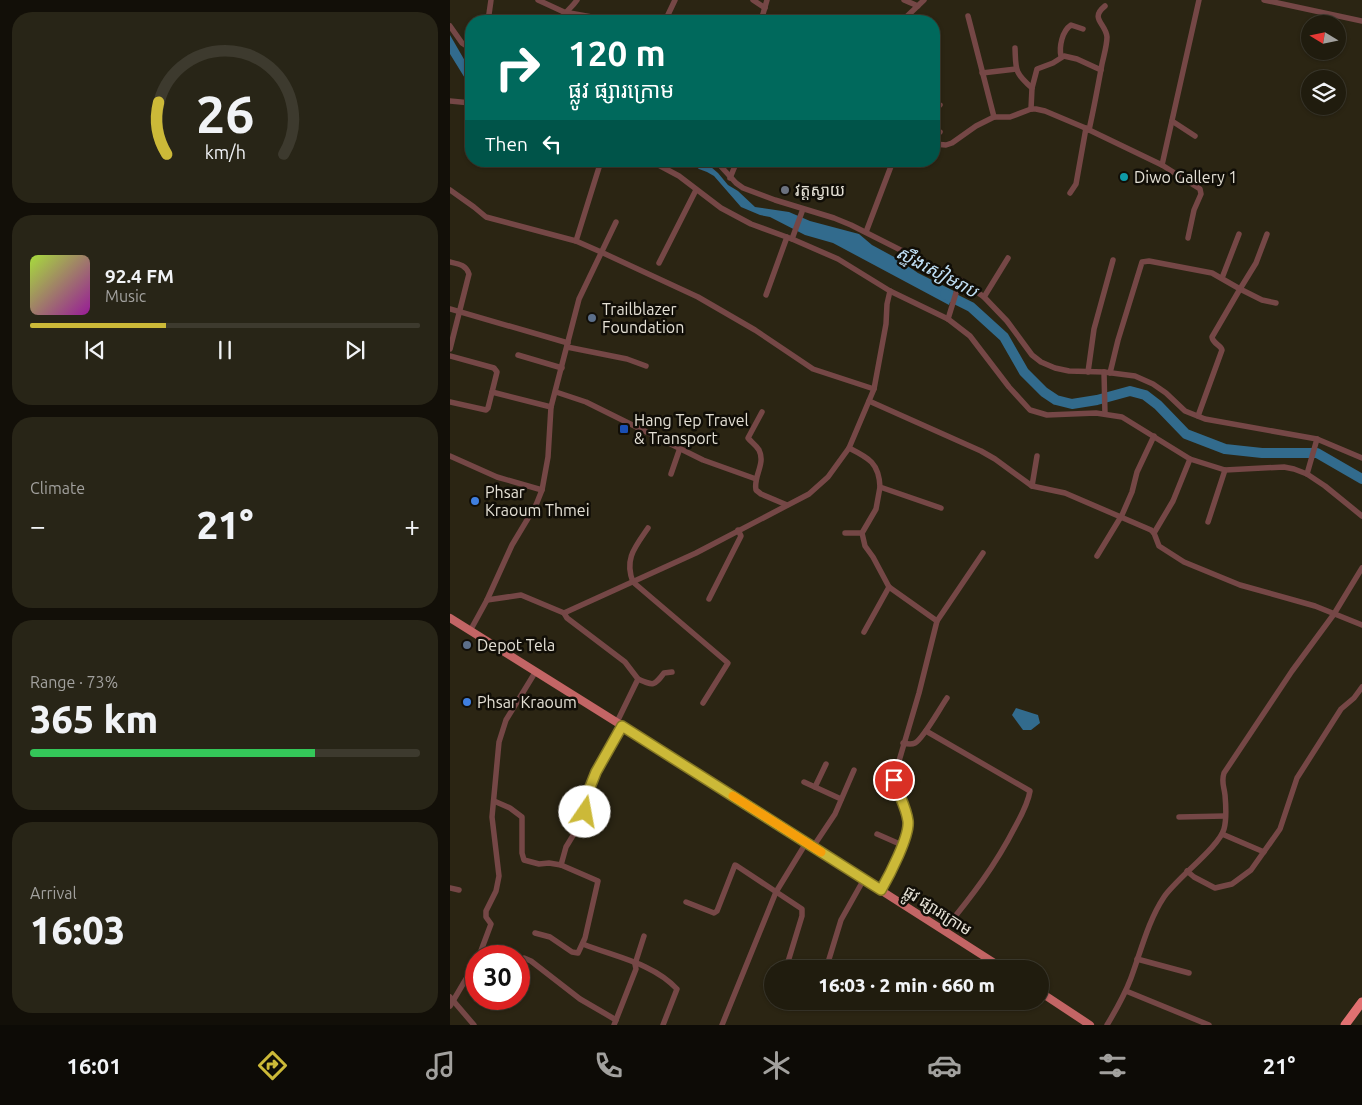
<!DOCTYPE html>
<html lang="en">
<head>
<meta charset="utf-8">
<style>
	:root { --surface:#201c0e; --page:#282517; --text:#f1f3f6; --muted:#a2a19e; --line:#3d3a2e; --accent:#ccb938 }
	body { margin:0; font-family:Ubuntu,"Noto Sans Khmer",sans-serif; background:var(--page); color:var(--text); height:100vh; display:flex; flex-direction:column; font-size:19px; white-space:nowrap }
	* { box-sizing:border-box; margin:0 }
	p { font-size:16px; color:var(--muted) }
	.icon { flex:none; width:28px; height:28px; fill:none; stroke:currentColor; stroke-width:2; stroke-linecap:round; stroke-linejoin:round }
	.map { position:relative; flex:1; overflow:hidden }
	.sheet { display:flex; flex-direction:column; gap:12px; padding:12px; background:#120f08; width:450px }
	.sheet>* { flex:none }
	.guide { position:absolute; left:15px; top:15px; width:475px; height:152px; border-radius:20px; box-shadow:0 1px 4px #0004,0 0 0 1px var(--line); background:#00695c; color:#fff; overflow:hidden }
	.needle { width:32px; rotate:280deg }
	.buttons { position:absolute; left:851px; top:15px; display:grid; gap:10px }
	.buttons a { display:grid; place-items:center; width:45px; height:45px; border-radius:50%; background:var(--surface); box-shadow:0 1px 4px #0004,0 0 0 1px var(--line); font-size:25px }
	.speed { position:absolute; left:15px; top:945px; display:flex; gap:10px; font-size:25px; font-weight:700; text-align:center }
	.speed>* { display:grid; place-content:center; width:65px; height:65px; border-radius:50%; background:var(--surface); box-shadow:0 1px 4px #0004,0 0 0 1px var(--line); line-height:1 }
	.speed .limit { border:8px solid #d22; background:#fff; color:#111 }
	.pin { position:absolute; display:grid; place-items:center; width:42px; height:42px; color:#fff; margin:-21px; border:2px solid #fff; border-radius:50%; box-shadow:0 1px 5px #0007 }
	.me { position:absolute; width:55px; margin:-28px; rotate:12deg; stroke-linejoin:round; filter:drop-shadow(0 0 4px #0008) }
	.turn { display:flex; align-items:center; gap:18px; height:105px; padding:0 20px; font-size:22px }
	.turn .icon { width:65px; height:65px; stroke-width:2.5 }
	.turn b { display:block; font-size:35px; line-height:42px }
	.then { display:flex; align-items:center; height:48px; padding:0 20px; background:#0003; gap:10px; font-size:19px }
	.big { font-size:38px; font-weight:800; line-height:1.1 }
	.sheet .widget { flex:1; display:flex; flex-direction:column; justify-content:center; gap:8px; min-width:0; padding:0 18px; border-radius:20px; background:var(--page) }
	.sheet .dial { align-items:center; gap:0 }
	.dial svg { height:130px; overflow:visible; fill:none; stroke:var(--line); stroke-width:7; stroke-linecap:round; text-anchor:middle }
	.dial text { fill:var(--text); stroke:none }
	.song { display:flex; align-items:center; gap:15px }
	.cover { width:60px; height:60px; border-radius:8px; background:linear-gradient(135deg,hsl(80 70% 55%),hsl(300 70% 35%)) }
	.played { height:5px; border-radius:2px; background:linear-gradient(90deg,var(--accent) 35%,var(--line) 35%) }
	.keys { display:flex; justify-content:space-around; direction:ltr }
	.heat { display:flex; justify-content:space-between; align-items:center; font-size:28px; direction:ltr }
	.charge { height:8px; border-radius:4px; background:linear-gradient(90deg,#34c759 73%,var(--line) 0) }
	.trip { position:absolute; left:314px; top:960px; width:285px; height:50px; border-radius:25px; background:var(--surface); box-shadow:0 1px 4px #0004,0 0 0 1px var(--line); font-weight:800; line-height:50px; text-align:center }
	.menu { display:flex; height:80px; justify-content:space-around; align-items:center; background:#0d0b06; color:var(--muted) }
	.menu .icon { width:35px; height:35px }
	.menu .current { color:var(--accent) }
	.menu b { font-size:22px; color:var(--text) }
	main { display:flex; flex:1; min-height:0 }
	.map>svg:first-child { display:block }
	.water { fill:#326b8d }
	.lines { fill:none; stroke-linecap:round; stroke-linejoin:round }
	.river { stroke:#326b8d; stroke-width:10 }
	.minor { stroke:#754746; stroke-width:5.5 }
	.major { stroke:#c36565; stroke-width:8 }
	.highway { stroke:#e17171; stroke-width:9 }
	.route-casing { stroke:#857824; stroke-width:12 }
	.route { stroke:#ccb938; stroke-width:9 }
	.slow { stroke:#f59e0b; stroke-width:9 }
	.culture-dot { fill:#0f9aa8; stroke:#110e07; stroke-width:2 }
	.worship-dot { fill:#6b7280; stroke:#110e07; stroke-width:2 }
	.service-dot { fill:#5c6f8a; stroke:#110e07; stroke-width:2 }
	.transit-dot { fill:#1a4fb4; stroke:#110e07; stroke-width:2 }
	.shop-dot { fill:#3f7fe0; stroke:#110e07; stroke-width:2 }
	.labels { text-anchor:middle; stroke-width:5; stroke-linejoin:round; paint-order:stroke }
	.poi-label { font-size:16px; fill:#e4e0d5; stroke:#110e07; text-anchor:start }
	.street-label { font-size:16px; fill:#e4e0d5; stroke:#110e07 }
	.water-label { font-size:18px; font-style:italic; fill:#bfdef4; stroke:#110e07 }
</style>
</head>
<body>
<main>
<section class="sheet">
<div class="widget dial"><svg viewBox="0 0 100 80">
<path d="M14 69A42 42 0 1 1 86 69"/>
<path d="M14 69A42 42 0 0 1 9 37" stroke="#ccb938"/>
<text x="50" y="56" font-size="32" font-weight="700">26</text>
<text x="50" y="72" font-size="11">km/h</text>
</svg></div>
<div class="widget">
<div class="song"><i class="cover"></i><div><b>92.4 FM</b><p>Music</p></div></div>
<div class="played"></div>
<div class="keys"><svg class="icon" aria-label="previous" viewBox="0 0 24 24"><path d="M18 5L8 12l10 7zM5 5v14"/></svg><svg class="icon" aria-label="pause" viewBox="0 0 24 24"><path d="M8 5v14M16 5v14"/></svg><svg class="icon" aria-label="next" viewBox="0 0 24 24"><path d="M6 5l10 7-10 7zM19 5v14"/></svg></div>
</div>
<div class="widget"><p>Climate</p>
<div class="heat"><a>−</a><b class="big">21°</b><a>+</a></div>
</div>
<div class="widget"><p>Range · 73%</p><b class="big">365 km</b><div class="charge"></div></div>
<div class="widget"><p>Arrival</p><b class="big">16:03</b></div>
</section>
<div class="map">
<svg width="912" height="1025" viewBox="0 0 912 1025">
	<rect width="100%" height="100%" fill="#2b2513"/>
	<g class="water">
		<path d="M 0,35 L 15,61 L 21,69 L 21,88 L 0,54 Z"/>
		<path d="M 237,161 L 256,161 L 257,163 L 256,166 L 261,167 L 268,173 L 278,185 L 288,191 L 305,207 L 339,212 L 360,221 L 409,234 L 422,245 L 446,258 L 468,273 L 504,291 L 499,305 L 383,243 L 355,235 L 320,217 L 310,215 L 291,207 L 264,176 L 257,172 L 249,169 L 240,162 Z"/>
		<path d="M 566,708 L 588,715 L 590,723 L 581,730 L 573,730 L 562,715 Z"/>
	</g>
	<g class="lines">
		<path class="river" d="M 495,294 L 521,307 L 554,337 L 574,372 L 594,392 L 606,400 L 622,404 L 647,400 L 680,391 L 695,395 L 708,405 L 736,434 L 775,449 L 812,453 L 867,453 L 912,479"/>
		<g class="minor">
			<path d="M 88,0 L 114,12 L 164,21"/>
			<path d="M 303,0 L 315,8"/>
			<path d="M 454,0 L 468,6"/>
			<path d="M 814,0 L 912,21"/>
			<path d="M 312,16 L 324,21"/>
			<path d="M 518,16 L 544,117"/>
			<path d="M 38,21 L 41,0"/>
			<path d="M 110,21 C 114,12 121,9 127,0"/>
			<path d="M 215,21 L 225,0"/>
			<path d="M 311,21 L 317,0"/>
			<path d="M 452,21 L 474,0"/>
			<path d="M 0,26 L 12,43 L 21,49"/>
			<path d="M 565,48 C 566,70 564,72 582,88"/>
			<path d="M 611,56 C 609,47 612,31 621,25 L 633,29"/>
			<path d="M 532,73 L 566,69"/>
			<path d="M 0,101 L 21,103"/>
			<path d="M 484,103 L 490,105"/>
			<path d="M 581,109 L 582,88 L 587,69 L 603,63 L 614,56 L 627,59 L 651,70"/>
			<path d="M 722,121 L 745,136"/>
			<path d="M 484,129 L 490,132"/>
			<path d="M 639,130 C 644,108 648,86 652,64 C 654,55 657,45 657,37 C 656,23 639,19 655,6"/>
			<path d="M 484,144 L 496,145 L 502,143 L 526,126 L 544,117 L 560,117 L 581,109 L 586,109 L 595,111 L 633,127 L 712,165 L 750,189 L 751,194 L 744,210 L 738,238"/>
			<path d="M 201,161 L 229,176 L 271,208 L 301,224 L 342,239 L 388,259 L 440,291 L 498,319 L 520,336 L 559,387 L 580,410 L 597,415 L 646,413 L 672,417 L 740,459 L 775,470 L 834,467 L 844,469 L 857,474 L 875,486 L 912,516"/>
			<path d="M 266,161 L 286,183 L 293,188 L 325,200 L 384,218 L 401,225 L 510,280 L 534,297 L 557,321 L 582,355 L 591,362 L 605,368 L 619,371 L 654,372 L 685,376 L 703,384 L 716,393 L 735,411 L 755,419 L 867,439 L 912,458"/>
			<path d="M 712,165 L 749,0"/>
			<path d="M 280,178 L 287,161"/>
			<path d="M 0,190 L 24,207 L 36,217 L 126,241 L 151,252 L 248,297 L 305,330 L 363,369 L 424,389"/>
			<path d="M 620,193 L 626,184 L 636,128"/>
			<path d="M 416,232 L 443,161"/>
			<path d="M 817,234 L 806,263 L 790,289 L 812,300 L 826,303"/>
			<path d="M 342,239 L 353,209"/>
			<path d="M 126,241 L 151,161"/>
			<path d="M 0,262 C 9,264 16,265 19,274 L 0,349"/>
			<path d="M 209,263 L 246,190"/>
			<path d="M 772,278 L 789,234"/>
			<path d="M 316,295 L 337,237"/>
			<path d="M 534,297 L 558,258"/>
			<path d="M 0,309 L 118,343"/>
			<path d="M 498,319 L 510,280"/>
			<path d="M 117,347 L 177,359 L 196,366"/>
			<path d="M 68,355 L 112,368"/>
			<path d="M 0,356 L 44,368 L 47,372 L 38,408 L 36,410 L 0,402"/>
			<path d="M 638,372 L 644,329 L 663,260"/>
			<path d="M 654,372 L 655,414"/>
			<path d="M 660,373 L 668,340 L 692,262 L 699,261 L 762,273 L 790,289 L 762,337 C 763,344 771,345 772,350 L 748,416"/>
			<path d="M 42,392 L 101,407"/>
			<path d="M 106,392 L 136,402 L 253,460 L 306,479"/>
			<path d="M 419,401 L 531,451 L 545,459 L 582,486 L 615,493 L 701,530 L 704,533 L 709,546 L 734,562 L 790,585 L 865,606 L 912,625"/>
			<path d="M 312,412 L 298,438 C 301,442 306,445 309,450 C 316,464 303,476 306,490 L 311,494 L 337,505"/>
			<path d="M 399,448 C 419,458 429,463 430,487 L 491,508"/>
			<path d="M 0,456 L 47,477 L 92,490"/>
			<path d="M 221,474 L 230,448"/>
			<path d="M 857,474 L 867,439"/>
			<path d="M 582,486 L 587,456"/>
			<path d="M 758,522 L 775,470"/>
			<path d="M 198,528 C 185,547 174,559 183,582 L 278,663 L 253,703"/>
			<path d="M 395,533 L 412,533 L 426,509 L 430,487"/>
			<path d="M 412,533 L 415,546 L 423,557 L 439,587 L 487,621 L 469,693 L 444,778 L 454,804 L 458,824 L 443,866 L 431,890"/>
			<path d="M 704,533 L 723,501 L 740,459"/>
			<path d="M 647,556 L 672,515 L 682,492 L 687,472 L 704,436"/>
			<path d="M 259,599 L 291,536 L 288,530"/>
			<path d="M 37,600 L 71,595 L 114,613 L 246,553 L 359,494 L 378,477 L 399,448 L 424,389 L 436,324 L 437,304 L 440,291"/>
			<path d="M 114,613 L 117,618 L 175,662 L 188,679 L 167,722"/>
			<path d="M 487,621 L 533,553"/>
			<path d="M 20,631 L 37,600 L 62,545 L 86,505 L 92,490 L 98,457 L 101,407 L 129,299 L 166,222"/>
			<path d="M 414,632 L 439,587"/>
			<path d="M 188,679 C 204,686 204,686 214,673 L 222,672"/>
			<path d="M 476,731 L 580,791 C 578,804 571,816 565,827 C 545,866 522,896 494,930"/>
			<path d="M 453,743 C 457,744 461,745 465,743 C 473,739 490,708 497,698"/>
			<path d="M 354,782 L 391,799"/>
			<path d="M 365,787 L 376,764"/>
			<path d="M 44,801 L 60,808 L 72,817 L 72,853 L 74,860 L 89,864 L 99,863 L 111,865 L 148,881 L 135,938 L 128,953 L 122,952 L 100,937 L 85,933"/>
			<path d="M 729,817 L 775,816"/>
			<path d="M 427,834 L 452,845"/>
			<path d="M 772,834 L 814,852"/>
			<path d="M 363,847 L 385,814 L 404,770"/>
			<path d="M 111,865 L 116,847 L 133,819 L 135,799 L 146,772 L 173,725"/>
			<path d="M 737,871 L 744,877 L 765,888 L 782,884 L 801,870 L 830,829 L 847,778 L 891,709 L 904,698 L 912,687"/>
			<path d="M 0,888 L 9,890"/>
			<path d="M 236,902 L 264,913 L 267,911 L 285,865 L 287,866 L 352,909 L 352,916 L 337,965"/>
			<path d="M 133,944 C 165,957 203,963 227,989 L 213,1025"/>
			<path d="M 31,952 L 40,956"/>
			<path d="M 29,956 L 41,924 L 36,917 L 36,911 L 46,891 L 49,876 L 42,817 L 49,742 L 56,720 L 86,671"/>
			<path d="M 687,959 L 739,973"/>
			<path d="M 69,961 L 74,958 L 81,961 L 130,999 L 166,1020"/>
			<path d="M 376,969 L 391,920 L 414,879"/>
			<path d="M 676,991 L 759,1025"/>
			<path d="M 0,997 L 24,1025"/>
			<path d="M 0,1006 L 26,962"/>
			<path d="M 164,1025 L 186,969 L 185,964 L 194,936"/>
			<path d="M 272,1025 L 326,892 L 356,843"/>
			<path d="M 657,1025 C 666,1010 675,994 681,978 C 691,951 698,921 714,897 C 727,878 769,847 774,829 C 777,818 776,806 775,795 C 774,786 771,782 774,773 L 842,671 L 884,614 L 912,568"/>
		</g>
		<g class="major">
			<path d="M 0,618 L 219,755 L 554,969"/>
			<path d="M 590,992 L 640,1025"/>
		</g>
		<path class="highway" d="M 895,1025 L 912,1002"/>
	</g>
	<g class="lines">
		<g class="route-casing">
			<path id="route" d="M 135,812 L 135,800 L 146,772 L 172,726 L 431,890 C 439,876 460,836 458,821 C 456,806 448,794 444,780"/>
		</g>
		<use href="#route" class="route"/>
		<path class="slow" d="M 283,796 L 371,852"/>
	</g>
	<circle class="culture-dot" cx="674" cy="177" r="5"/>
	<circle class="worship-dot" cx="335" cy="190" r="5"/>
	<g class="service-dot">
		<circle cx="142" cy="318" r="5"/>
		<circle cx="17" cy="645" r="5"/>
	</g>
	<rect class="transit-dot" x="169" y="424" width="10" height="10" rx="2.5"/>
	<g class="shop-dot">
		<circle cx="25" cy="501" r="5"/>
		<circle cx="17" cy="702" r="5"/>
	</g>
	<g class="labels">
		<g class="poi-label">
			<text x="684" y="183">Diwo Gallery 1</text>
			<text x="345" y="196">វត្តស្វាយ</text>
			<text x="152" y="315">Trailblazer<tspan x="152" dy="18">Foundation</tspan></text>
			<text x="184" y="426">Hang Tep Travel<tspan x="184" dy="18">&amp; Transport</tspan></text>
			<text x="35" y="498">Phsar<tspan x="35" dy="18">Kraoum Thmei</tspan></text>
			<text x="27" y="651">Depot Tela</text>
			<text x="27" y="708">Phsar Kraoum</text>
		</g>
		<g class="street-label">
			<text transform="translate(488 910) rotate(33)" y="6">ផ្លូវ ផ្សារក្រោម</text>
		</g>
		<g class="water-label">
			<text transform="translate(487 272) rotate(28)" y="6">ស្ទឹងសៀមរាប</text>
		</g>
	</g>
</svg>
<div class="buttons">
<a><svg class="needle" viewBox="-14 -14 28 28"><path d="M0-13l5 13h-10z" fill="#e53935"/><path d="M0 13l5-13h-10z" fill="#a2a19e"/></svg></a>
<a><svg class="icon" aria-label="layers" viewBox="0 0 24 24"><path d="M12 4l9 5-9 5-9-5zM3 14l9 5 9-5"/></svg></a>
</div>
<div class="speed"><div class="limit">30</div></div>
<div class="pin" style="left:444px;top:780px;background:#d93025"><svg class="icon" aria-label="arrive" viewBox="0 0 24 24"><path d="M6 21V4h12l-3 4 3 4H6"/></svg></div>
<svg class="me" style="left:135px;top:812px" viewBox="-20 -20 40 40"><circle r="19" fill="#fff"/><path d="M0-13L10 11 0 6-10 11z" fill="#ccb938"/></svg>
<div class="trip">16:03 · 2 min · 660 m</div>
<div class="guide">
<div class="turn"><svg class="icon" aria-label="right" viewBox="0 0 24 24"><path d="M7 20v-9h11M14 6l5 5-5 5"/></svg><div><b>120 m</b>ផ្លូវ ផ្សារក្រោម</div></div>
<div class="then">Then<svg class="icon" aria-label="left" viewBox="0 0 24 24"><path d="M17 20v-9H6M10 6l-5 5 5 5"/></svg></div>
</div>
</div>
</main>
<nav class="menu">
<b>16:01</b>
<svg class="icon current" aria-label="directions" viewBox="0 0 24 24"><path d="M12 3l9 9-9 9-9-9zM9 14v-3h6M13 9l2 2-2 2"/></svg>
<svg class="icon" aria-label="music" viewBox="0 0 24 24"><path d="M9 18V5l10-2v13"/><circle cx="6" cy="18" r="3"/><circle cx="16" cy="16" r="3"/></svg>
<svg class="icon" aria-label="phone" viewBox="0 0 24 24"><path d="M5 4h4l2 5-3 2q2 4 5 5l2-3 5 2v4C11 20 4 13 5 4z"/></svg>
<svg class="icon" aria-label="climate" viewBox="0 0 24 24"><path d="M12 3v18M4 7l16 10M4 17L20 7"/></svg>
<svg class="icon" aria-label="car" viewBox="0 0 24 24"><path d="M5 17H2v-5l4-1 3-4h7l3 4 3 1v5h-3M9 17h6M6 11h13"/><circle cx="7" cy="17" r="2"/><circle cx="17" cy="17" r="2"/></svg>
<svg class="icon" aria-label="filters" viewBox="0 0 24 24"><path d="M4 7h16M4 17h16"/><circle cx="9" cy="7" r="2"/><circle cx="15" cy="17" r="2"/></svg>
<b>21°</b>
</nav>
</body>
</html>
